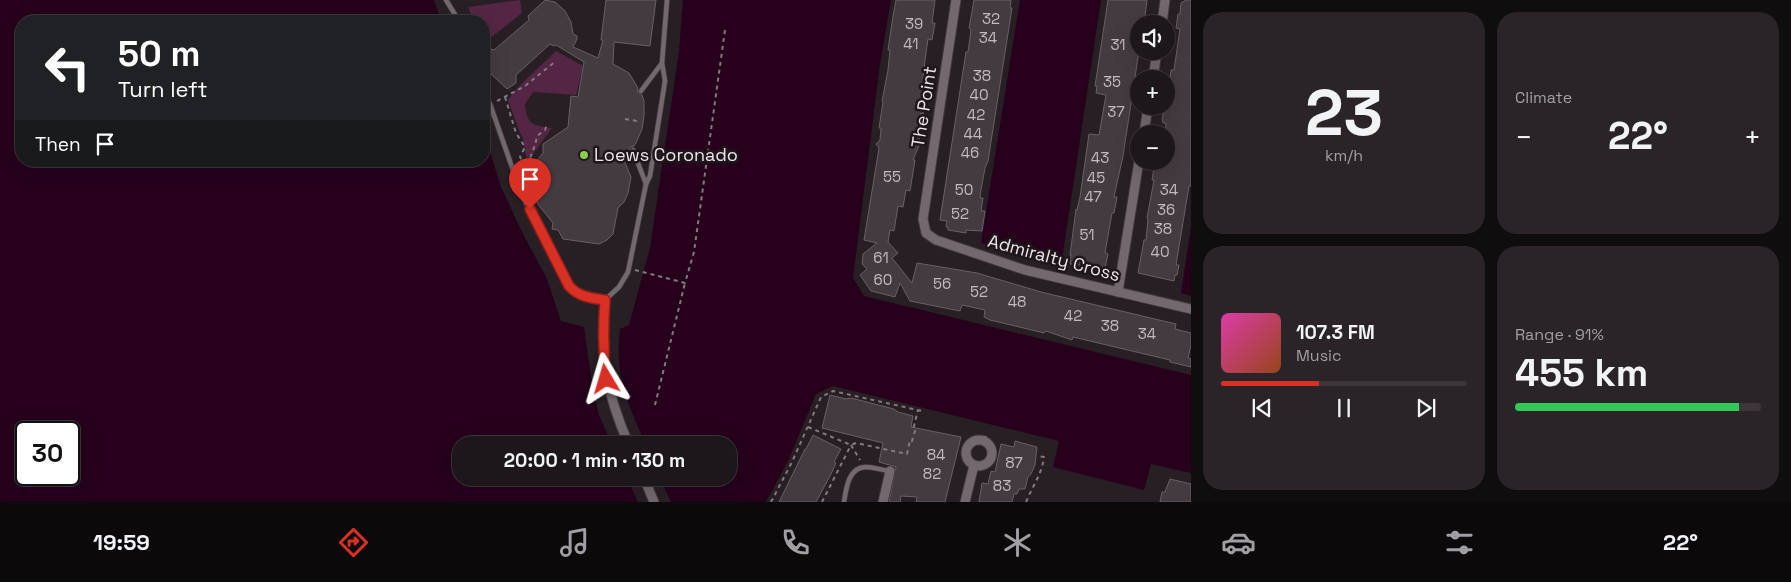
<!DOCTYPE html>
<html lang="en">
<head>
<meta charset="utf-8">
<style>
	:root { --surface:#1d171b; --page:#2a2428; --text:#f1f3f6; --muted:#a09fa3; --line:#3b363a; --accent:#d93025 }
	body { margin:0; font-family:"Space Grotesk",sans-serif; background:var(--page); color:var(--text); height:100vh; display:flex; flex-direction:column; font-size:19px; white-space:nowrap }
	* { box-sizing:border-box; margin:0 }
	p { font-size:16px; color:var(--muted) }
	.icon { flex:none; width:28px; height:28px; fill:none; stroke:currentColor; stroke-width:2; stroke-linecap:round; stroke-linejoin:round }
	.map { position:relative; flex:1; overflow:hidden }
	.sheet { display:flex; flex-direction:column; gap:12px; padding:12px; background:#100d0f; width:600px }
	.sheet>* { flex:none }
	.guide { position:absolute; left:15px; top:15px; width:475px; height:152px; border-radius:20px; box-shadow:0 5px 20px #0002,0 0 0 1px var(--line); background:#202124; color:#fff; overflow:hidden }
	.controls { position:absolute; left:1130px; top:15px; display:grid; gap:10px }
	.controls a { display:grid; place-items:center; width:45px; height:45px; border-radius:50%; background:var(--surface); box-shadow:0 5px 20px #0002,0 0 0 1px var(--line); font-size:25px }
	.speed { position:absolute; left:15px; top:421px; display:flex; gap:10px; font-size:25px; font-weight:700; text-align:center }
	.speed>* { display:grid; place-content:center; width:65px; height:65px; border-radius:50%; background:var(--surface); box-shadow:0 5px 20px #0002,0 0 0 1px var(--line); line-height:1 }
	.speed .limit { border:2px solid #111; border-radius:8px; background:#fff; color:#111 }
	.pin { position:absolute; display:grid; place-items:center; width:42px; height:42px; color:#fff; margin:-51px -21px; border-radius:50% 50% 50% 0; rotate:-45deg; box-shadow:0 0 5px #0007 }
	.pin .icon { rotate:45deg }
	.me { position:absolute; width:55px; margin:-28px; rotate:353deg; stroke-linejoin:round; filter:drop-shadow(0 0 4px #0008) }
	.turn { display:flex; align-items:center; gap:18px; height:105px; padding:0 20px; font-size:22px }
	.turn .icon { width:65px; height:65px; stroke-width:2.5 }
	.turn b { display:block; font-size:35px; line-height:42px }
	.then { display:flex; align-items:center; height:48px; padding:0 20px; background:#0003; gap:10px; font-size:19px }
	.big { font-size:38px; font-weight:700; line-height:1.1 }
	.sheet .tile { flex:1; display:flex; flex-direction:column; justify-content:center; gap:8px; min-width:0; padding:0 18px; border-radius:20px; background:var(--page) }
	.sheet .dial { align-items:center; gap:0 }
	.dial b { font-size:65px; line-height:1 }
	.song { display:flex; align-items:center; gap:15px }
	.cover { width:60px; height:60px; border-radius:8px; background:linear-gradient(135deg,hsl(320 70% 55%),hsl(20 70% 35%)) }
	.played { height:5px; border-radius:2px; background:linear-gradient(90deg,var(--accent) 40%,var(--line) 40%) }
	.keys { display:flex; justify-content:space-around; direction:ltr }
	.heat { display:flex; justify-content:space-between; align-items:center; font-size:28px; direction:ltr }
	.charge { height:8px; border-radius:4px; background:linear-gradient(90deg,#34c759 91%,var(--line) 0) }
	.sheet .tiles { flex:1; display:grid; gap:12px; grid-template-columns:repeat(2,1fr) }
	.trip { position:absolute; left:452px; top:436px; width:285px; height:50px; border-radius:20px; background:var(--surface); box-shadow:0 5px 20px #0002,0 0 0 1px var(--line); font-weight:700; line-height:50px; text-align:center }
	.tabs { display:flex; height:80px; justify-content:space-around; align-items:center; background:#0c090b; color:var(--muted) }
	.tabs .icon { width:35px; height:35px }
	.tabs .active { color:var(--accent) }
	.tabs b { font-size:22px; color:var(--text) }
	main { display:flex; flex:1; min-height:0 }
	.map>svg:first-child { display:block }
	.green { fill:#542544 }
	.water { fill:#27001c; fill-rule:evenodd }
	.building { fill:#443b41; stroke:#695f65 }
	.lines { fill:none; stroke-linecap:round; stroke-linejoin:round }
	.lane-casing { stroke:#40393d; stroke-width:6 }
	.street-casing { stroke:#40393d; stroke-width:11 }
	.path { stroke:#827a7f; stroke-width:2; stroke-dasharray:4 4; stroke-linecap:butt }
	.lane { stroke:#72686e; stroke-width:4.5 }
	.street { stroke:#72686e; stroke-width:9 }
	.route-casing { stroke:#8d1f18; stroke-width:12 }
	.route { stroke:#d93025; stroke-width:9 }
	.poi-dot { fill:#8bce47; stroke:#1e161b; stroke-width:2 }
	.labels { text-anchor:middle; stroke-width:5; stroke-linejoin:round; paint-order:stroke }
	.number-label { font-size:15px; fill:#c1babf }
	.street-label { font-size:18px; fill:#ebe5e9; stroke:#1e161b }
	.poi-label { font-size:18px; fill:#ebe5e9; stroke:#1e161b; text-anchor:start }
</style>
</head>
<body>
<main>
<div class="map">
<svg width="1191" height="502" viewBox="0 0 1191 502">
	<rect width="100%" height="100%" fill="#271f24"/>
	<g class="green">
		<path d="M 520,0 L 522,13 L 484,43 L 484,21 L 474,21 L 468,7 Z"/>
		<path d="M 556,51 L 583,66 L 576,95 L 533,92 L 525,104 C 527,125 532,125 552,128 L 527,162 L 523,138 L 520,133 L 508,100 L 518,87 Z"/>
	</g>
	<g class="water">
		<path d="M 0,0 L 434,0 L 441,21 L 21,21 L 21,161 L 484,161 L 484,133 L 501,187 L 521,230 L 547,279 L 561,321 L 584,327 L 592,384 L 599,415 L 612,445 L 461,445 L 461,478 L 627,478 L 638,502 L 0,502 ZM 26,432 L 69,432 L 69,475 L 26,475 Z"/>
		<path d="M 683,0 L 891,0 L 880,64 L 853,278 L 864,296 L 1191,375 L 1191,473 L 1151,464 L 1144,490 L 1053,467 L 1059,441 L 833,386 L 816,394 L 788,461 L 766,502 L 671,502 L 660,478 L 729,478 L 729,445 L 646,445 C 628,404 614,375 620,329 L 629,325 L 650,248 L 679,51 Z"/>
		<path d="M 1020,0 L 1101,0 L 1061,266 L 981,243 Z"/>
		<path d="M 1191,227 L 1191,296 L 1181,293 Z"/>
	</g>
	<g class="building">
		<path d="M 545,0 L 555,2 L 565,11 L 571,22 L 573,34 L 577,36 L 577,39 L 573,47 L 598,58 L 603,40 L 601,40 L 606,0 L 656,0 L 650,46 L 614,42 L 613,64 L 629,73 L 638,88 L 637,92 L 642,95 L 644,101 L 644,116 L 642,129 L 636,143 L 634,146 L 630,147 L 630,152 L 623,158 L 631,177 L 628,193 L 624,202 L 618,208 L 613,234 L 607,240 L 599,244 L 563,239 L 558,230 L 552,229 L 553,223 L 537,203 L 538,194 L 533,185 L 531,173 L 533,165 L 543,153 L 543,144 L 568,127 L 571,96 L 578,97 L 584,62 L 556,45 L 554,46 L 550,44 L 516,75 L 516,83 L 507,89 L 490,73 L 484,64 L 484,51 L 488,48 L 494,50 L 529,20 L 528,16 Z"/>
		<path d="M 896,0 L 935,0 L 932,23 L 935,23 L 932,40 L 928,39 L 925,60 L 923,79 L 928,80 L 926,99 L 923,114 L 921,113 L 918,131 L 920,143 L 913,160 L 915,160 L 910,191 L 906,190 L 903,207 L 898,206 L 894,231 L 890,230 L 888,242 L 898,253 L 892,258 L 912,283 L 917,263 L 977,273 L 1041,292 L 1176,324 L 1175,329 L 1191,333 L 1191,345 L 1188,358 L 1191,359 L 1191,367 L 1170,362 L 1170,360 L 1073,337 L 1072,340 L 1046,331 L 1044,333 L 1036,331 L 990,320 L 984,317 L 985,310 L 962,305 L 960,311 L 910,301 L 900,283 L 895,297 L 871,291 L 860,275 L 867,269 L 862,264 L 863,254 L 877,243 L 864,240 L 879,148 L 876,144 L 880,140 L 881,128 L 879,128 L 883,102 L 882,101 L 888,70 L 890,50 L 888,50 L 893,16 Z"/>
		<path d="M 974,0 L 1011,0 L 1010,8 L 1012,8 L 988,161 L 985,168 L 981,190 L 980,198 L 983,198 L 981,211 L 985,211 L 982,231 L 966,230 L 966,233 L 948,230 L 948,227 L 946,227 L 947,221 L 940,220 L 966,52 L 968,52 L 971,30 L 969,28 Z"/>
		<path d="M 1108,0 L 1147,0 L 1144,23 L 1139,22 L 1139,51 L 1123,156 L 1114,197 L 1117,197 L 1114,213 L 1112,213 L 1105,253 L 1108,254 L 1105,268 L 1070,264 L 1071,255 L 1070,255 L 1076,209 L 1077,210 L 1080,197 L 1089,134 L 1099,135 L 1106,95 L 1096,93 L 1097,86 L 1095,86 Z"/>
		<path d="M 1186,0 L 1191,0 L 1191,186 L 1189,186 L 1176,265 L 1179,265 L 1177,275 L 1175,275 L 1174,281 L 1138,273 L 1144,240 L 1146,240 L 1148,219 L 1147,218 L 1154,180 L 1152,180 L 1155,161 L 1166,161 L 1166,134 L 1165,134 L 1166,123 L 1163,123 L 1162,119 L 1164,109 L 1165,109 L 1166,106 L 1171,70 L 1174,70 L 1180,29 L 1176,28 L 1178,14 L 1180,14 L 1181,3 Z"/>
		<path d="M 830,395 L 846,399 L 851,398 L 894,409 L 898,412 L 913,416 L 911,427 L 961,437 L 945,502 L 916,502 L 917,497 L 901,496 L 900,502 L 889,502 L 896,467 L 879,462 L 883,443 L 822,428 Z"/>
		<path d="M 813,435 L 841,449 L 834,462 L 836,463 L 831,474 L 816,502 L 779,502 L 805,449 L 806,449 Z"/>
		<path d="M 1015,441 L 1037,447 L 1035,465 L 1031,474 L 1028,477 L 1025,489 L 1019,489 L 1017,494 L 1014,494 L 1012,502 L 979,502 L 982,483 L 988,484 L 991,471 L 995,472 L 1001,444 L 1014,447 Z"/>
		<path d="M 1170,479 L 1191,484 L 1191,502 L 1160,502 L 1162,492 L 1165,492 Z"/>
	</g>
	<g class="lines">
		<g class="lane-casing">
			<g id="lane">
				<path d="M 446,0 L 459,21"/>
				<path d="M 641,91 L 662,63"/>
				<path d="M 484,93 L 490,104 L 521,193 L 562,275 L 574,292 L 583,296 L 605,300 L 619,287 L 628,272 L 646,184 L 650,176 L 665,81 L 662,63 L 667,0"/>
				<path d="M 633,150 L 646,184"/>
				<path d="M 844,502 C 846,490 848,467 866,467 C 873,467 882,470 890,471"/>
			</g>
		</g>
		<g class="street-casing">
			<g id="street">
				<path d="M 956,0 L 923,219 L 926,233 L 936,240 L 1025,270 L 1191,309"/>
				<path d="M 1162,24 L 1165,0"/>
				<path d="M 1153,79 L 1157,51"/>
				<path d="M 1144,134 L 1148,106"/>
				<path d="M 1118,292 L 1139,161"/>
				<path d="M 605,300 C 600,356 606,393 629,445"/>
				<circle cx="979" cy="453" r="13"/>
				<path d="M 644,478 L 654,502"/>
				<path d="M 883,502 L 890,471"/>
				<path d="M 965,502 L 974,465"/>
			</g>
		</g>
		<g class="path">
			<path d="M 505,97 L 516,133 L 525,147 L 520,157 L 523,162 L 522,171 L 525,172"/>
			<path d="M 497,101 L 525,86 L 556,61"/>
			<path d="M 625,119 L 637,121"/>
			<path d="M 526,181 C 525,163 534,154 537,136 L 545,130 L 547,124"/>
			<path d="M 635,270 L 685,283 L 694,252 L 725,30"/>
			<path d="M 655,405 L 685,283"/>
			<path d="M 808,427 L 851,445 L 856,443 L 907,454 L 910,440 L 912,441 L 915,431 L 913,430 L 918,410"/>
			<path d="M 985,440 L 986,434"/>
			<path d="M 851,445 L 860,460"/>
			<path d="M 771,502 L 792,462 L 821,397 L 833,391 L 922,411"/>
			<path d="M 822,502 L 851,445"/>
			<path d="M 1026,502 C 1032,487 1042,474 1044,457 L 1037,456"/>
		</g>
		<use href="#lane" class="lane"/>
		<use href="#street" class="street"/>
	</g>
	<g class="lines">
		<g class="route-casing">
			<path id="route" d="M 530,209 L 569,286 C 579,297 591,298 605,300 C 603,327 603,352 606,379"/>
		</g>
		<use href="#route" class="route"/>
	</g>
	<circle class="poi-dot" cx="584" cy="155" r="5"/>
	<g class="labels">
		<g class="number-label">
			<text x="991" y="24">32</text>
			<text x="914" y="29">39</text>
			<text x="988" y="43">34</text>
			<text x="911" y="49">41</text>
			<text x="1118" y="50">31</text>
			<text x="982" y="81">38</text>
			<text x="1112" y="87">35</text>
			<text x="979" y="100">40</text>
			<text x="1116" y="117">37</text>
			<text x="976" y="120">42</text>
			<text x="973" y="139">44</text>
			<text x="970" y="158">46</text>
			<text x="1100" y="163">43</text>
			<text x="892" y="182">55</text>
			<text x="1096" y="183">45</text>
			<text x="964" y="195">50</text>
			<text x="1169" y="195">34</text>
			<text x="1093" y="202">47</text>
			<text x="1166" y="215">36</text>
			<text x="960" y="219">52</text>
			<text x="1163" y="234">38</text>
			<text x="1087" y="240">51</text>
			<text x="1160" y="257">40</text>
			<text x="881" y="263">61</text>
			<text x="883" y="285">60</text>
			<text x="942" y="289">56</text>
			<text x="979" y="297">52</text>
			<text x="1017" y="307">48</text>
			<text x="1073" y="321">42</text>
			<text x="1110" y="331">38</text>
			<text x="1147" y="339">34</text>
			<text x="936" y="460">84</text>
			<text x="1014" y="468">87</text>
			<text x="932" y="479">82</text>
			<text x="1002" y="491">83</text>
		</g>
		<g class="street-label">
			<text transform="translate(924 107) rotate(-81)" y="6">The Point</text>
			<text transform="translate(1054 258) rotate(15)" y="6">Admiralty Cross</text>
		</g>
		<g class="poi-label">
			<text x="594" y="161">Loews Coronado</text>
		</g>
	</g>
</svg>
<div class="controls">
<a><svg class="icon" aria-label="sound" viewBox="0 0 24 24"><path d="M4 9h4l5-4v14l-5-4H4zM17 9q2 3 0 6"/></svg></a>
<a>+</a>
<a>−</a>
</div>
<div class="speed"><div class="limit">30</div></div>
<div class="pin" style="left:530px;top:209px;background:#d93025"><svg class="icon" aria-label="arrive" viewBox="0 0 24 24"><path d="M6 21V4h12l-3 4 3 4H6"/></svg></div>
<svg class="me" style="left:606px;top:379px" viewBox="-20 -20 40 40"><path d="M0-17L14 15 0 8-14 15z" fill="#d93025" stroke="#fff" stroke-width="4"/></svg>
<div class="trip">20:00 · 1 min · 130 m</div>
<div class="guide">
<div class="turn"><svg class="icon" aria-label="left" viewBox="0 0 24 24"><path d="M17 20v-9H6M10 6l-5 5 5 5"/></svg><div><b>50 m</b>Turn left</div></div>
<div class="then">Then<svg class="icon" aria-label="arrive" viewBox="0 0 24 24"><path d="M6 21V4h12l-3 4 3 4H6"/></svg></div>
</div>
</div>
<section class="sheet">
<div class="tiles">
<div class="tile dial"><b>23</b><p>km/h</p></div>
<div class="tile"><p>Climate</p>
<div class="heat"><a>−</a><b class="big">22°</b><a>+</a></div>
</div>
<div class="tile">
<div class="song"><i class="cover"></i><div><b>107.3 FM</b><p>Music</p></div></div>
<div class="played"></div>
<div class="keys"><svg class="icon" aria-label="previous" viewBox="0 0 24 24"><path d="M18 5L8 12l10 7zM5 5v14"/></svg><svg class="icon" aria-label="pause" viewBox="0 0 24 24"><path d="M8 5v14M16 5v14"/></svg><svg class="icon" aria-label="next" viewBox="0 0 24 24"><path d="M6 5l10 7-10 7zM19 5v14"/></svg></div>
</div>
<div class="tile"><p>Range · 91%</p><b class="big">455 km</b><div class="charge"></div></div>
</div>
</section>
</main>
<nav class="tabs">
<b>19:59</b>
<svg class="icon active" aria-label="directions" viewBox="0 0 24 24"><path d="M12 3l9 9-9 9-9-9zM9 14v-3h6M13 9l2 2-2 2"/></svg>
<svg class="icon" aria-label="music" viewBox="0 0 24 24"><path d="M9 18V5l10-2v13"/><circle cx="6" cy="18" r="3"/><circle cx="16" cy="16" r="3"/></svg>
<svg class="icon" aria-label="phone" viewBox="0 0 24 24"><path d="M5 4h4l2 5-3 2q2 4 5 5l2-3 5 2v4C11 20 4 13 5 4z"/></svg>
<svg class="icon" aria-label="climate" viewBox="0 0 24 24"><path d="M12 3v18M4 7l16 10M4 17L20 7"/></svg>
<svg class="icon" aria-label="car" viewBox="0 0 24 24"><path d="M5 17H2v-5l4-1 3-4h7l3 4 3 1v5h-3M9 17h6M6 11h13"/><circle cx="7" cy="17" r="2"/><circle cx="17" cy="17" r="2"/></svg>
<svg class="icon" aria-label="filters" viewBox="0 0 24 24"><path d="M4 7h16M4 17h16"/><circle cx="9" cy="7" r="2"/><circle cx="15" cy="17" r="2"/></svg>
<b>22°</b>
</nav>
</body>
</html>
